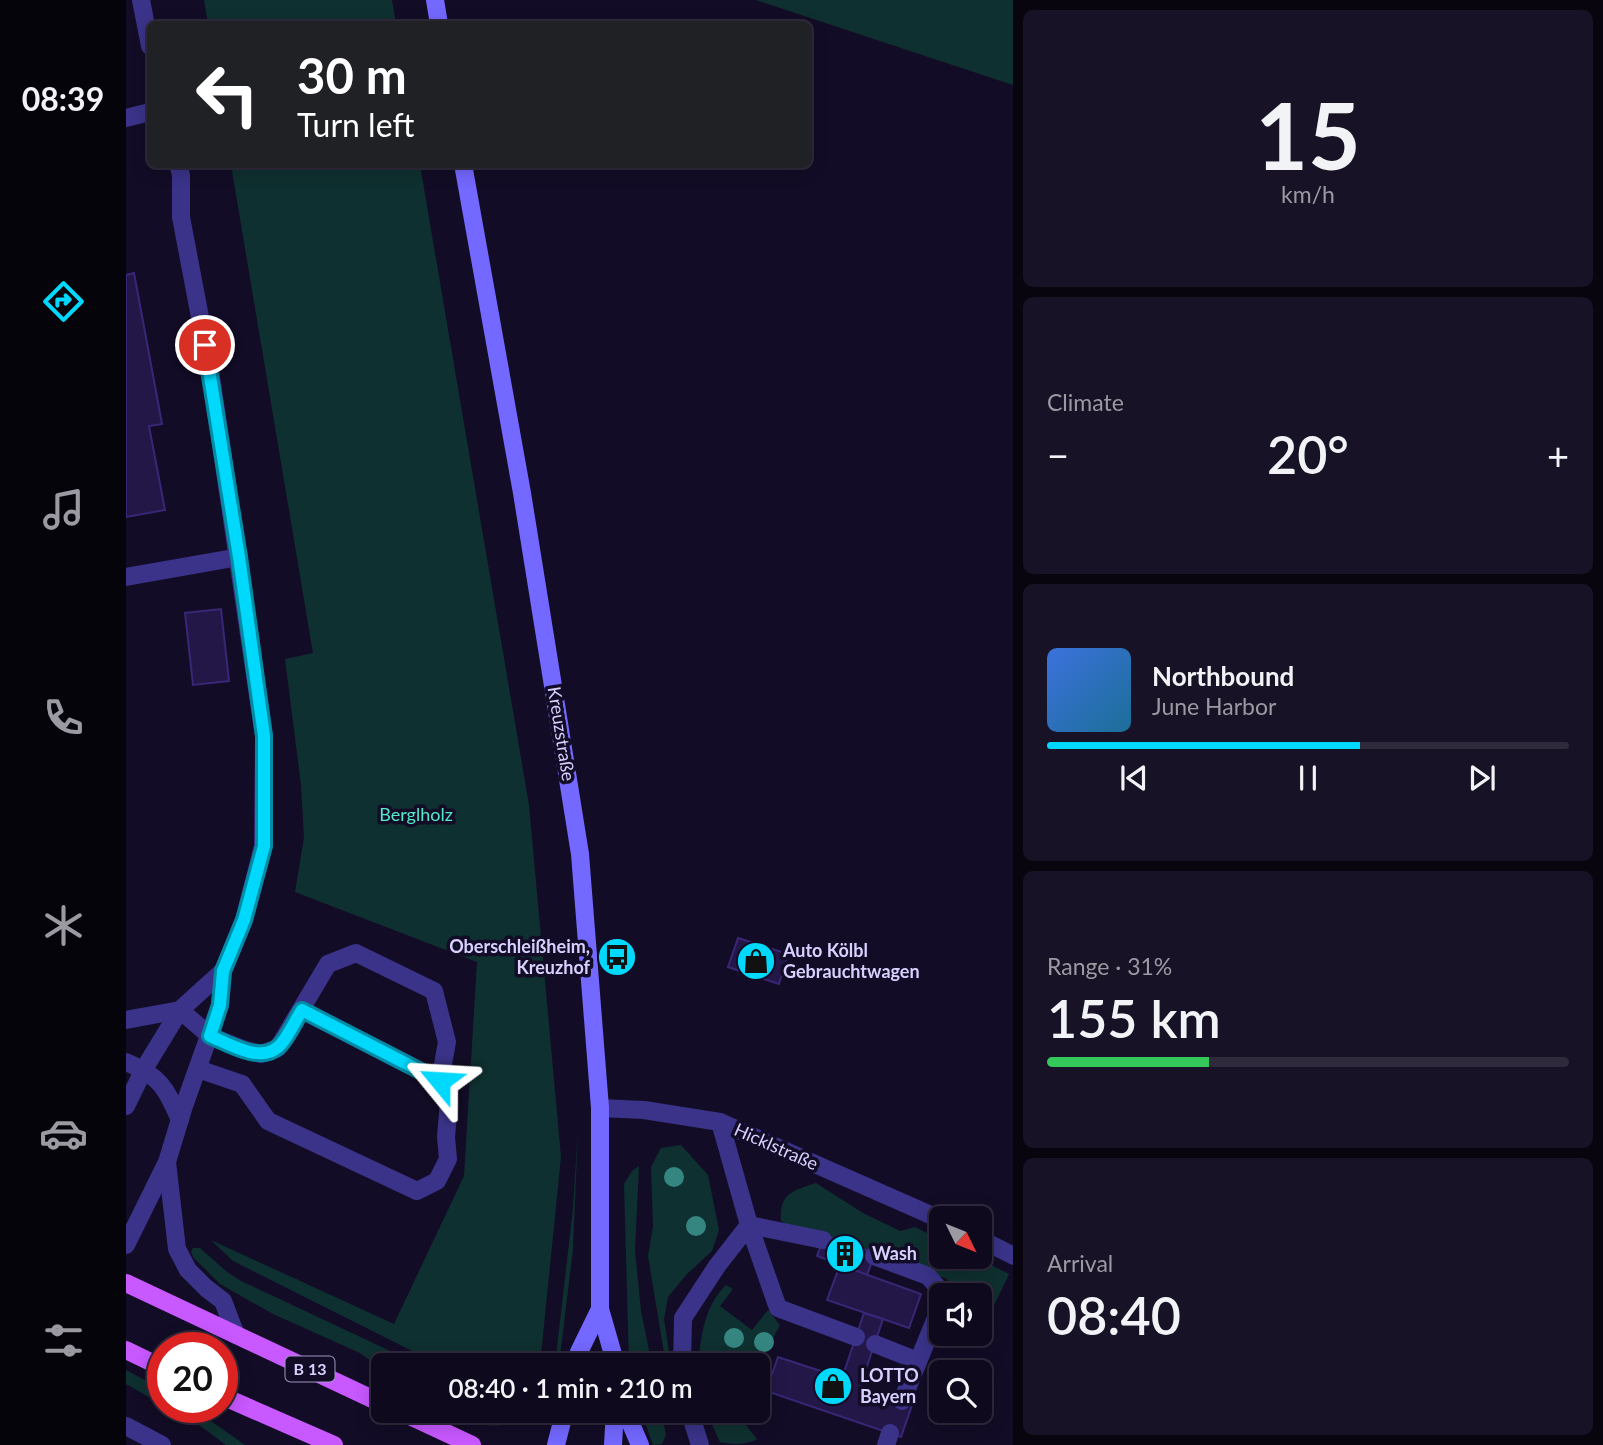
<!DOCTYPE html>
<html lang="en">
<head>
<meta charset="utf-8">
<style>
	:root { --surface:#0e091c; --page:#171225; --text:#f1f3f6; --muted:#9b9aa3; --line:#2e2a3b; --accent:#00d8fc }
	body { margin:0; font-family:Lato,sans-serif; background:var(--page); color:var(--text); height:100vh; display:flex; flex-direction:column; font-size:26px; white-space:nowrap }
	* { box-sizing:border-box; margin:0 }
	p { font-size:23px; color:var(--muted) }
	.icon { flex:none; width:38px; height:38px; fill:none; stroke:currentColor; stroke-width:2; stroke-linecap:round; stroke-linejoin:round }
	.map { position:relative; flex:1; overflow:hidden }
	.details { display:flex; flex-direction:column; gap:10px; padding:10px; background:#08050f; width:590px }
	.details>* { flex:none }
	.hud { position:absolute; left:21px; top:21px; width:665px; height:147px; border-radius:10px; box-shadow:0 4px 18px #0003,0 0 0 2px var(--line); background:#202124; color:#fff; overflow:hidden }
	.needle { width:46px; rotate:133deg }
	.fabs { position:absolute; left:803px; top:1206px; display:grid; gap:14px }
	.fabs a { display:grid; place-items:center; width:63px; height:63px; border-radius:10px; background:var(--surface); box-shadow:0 4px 18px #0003,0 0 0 2px var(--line); font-size:35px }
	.speed { position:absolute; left:21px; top:1332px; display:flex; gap:14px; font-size:35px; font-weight:700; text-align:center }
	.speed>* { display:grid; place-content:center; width:91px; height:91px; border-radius:50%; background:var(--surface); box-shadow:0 4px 18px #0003,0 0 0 2px var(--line); line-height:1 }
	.speed .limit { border:10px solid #d22; background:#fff; color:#111 }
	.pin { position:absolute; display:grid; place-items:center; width:60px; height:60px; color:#fff; margin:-30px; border:4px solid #fff; border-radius:50%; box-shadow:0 2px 7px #0007 }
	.me { position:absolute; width:77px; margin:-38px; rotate:297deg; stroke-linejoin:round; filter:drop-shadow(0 0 5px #0008) }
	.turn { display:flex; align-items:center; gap:24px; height:147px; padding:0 35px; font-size:32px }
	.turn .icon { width:91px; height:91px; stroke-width:2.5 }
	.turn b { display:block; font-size:49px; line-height:60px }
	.big { font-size:52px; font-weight:600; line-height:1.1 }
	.details .tile { flex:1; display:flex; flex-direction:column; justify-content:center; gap:10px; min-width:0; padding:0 24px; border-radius:10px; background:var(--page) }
	.details .dial { align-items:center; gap:0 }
	.dial b { font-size:91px; line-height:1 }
	.song { display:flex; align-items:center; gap:21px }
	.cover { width:84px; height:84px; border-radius:10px; background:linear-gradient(135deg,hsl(220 70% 55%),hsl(200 70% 35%)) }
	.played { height:7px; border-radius:4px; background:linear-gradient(90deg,var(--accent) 60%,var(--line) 60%) }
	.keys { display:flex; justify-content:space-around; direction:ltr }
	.heat { display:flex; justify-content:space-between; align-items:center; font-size:38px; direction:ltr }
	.charge { height:10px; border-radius:5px; background:linear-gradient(90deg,#34c759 31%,var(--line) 0) }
	.trip { position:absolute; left:245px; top:1353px; width:399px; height:70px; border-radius:10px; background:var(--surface); box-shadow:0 4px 18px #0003,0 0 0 2px var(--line); font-weight:600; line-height:70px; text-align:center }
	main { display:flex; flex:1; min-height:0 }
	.tabs { display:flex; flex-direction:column; width:126px; justify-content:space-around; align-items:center; background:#06040b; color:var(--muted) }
	.tabs .icon { width:49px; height:49px }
	.tabs .active { color:var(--accent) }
	.tabs b { font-size:32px; color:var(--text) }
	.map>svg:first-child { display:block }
	.green { fill:#0f3030 }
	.building { fill:#231748; stroke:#3a2677; stroke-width:2 }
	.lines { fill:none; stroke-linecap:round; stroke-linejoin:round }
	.lane { stroke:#3a3389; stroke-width:18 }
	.street { stroke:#3a3389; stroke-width:18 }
	.secondary { stroke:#7368ff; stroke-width:18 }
	.primary { stroke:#c858ff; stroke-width:18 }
	.tree { fill:#358681 }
	.route-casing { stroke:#008ca4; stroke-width:18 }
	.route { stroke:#00d8fc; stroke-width:12 }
	.labels { text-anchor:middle; stroke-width:7; stroke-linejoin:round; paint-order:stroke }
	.shield { fill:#120c26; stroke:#9d96be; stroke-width:2 }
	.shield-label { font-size:16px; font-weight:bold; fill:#d8d1ff }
	.street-label { font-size:18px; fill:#d8d1ff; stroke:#120c26 }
	.park-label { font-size:18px; fill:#52eacb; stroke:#120c26 }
	.poi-label { font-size:18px; font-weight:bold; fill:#d8d1ff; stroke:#120c26; text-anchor:start }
</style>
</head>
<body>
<main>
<nav class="tabs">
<b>08:39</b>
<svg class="icon active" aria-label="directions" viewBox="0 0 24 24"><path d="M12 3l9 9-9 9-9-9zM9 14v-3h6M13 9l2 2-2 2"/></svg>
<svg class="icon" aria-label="music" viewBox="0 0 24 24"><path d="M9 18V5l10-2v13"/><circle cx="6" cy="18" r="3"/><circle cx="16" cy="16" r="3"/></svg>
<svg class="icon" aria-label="phone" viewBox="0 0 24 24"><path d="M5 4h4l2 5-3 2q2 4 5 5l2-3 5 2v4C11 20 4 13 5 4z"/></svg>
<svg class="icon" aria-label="climate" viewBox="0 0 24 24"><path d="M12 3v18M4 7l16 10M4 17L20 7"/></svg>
<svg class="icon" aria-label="car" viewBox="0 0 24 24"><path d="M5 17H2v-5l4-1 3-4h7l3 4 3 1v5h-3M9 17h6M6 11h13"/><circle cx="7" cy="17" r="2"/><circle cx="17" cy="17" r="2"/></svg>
<svg class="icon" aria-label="filters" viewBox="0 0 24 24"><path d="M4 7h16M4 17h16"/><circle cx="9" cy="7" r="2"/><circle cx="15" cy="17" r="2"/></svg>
</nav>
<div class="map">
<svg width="888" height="1445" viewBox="0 0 888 1445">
	<rect width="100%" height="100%" fill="#120c26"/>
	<g class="green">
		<path d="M 78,0 L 266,0 L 270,24 L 82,24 Z"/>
		<path d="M 630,0 L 887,0 L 887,85 Z"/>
		<path d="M 105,165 L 294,165 L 403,805 L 435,1157 L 414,1365 L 314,1365 L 107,1261 L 85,1240 L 268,1324 L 338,1176 L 351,962 L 169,892 L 178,838 L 175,785 L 159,659 L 187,653 Z"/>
		<path d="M 452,1128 L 447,1249 L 433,1365 L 429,1365 L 447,1208 Z"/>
		<path d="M 555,1145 L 582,1175 L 593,1230 L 586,1251 L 560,1275 L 542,1297 L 538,1319 L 545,1365 L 540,1365 L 522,1256 L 527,1226 L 525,1167 L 535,1148 Z"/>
		<path d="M 513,1166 L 509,1251 L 515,1311 L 526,1365 L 503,1365 L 498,1184 L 506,1171 Z"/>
		<path d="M 690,1183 L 737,1213 L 774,1231 L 789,1227 L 815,1240 L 816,1256 L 849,1257 L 883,1274 L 863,1316 L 854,1313 L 854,1295 L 827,1295 L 821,1279 L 695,1234 L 668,1229 L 655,1221 C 653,1193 667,1191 690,1183 Z"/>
		<path d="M 67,1248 L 74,1248 L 101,1272 L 115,1281 L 294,1365 L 257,1365 L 257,1370 L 234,1353 L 147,1314 L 94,1284 L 67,1257 L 65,1252 Z"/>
		<path d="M 600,1285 L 607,1289 L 594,1306 L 626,1330 L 642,1310 L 654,1325 L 642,1348 L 632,1377 L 632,1365 L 572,1365 C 575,1337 578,1306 600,1285 Z"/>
		<path d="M 0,1370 L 37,1390 L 37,1405 L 0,1384 Z"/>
		<path d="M 41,1407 L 65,1407 L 119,1445 L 100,1445 L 76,1427 Z"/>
		<path d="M 317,1411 L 372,1411 L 387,1423 C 365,1430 337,1421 317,1411 Z"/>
		<path d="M 515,1411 L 535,1411 L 540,1435 L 536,1444 L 527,1445 Z"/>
		<path d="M 580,1411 L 620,1411 L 616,1420 L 631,1439 C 622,1445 604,1445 594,1442 Z"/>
	</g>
	<g class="building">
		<path d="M 8,273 L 36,424 L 23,426 L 39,510 L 0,517 L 0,275 Z"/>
		<path d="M 95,609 L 103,681 L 67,685 L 59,613 Z"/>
		<path d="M 612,938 L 662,954 L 653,984 L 602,967 Z"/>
		<path d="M 695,1234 L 746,1252 L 748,1256 L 741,1275 L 691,1256 L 697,1240 Z"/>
		<path d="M 714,1265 L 795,1294 L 783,1328 L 701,1300 Z"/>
		<path d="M 738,1313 L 757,1319 L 734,1387 L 786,1405 L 775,1437 L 640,1391 L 652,1357 L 716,1378 Z"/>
	</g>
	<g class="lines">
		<g class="lane">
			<path d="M 15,0 L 24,46"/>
			<path d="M 0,118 L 24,112"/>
			<path d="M 52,164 L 55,175 L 55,217"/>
			<path d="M 0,577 L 113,557"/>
			<path d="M 176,1010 L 314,1081"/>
			<path d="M 72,1069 L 116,1084 L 142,1121 L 291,1191 L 311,1181 L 322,1159 L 320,1137 L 323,1101 L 314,1081 L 321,1042 L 308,991 L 230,953 L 202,964 L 152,1048 L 135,1054 L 119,1050 L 84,1036"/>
			<path d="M 623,1225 L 652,1308 L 730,1337"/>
			<path d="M 623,1225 L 697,1240"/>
			<path d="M 748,1256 L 802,1276 L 813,1289 L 814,1308 L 776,1401"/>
			<path d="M 749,1344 L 792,1361"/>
			<path d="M 556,1365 L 557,1318 L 591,1266 L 623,1225 L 594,1122"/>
			<path d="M 563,1410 L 574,1445"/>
			<path d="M 760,1445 L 764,1433"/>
		</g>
		<g class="street">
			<path d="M 54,1010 L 84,1036"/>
			<path d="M 0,1020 L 54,1010"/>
			<path d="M 0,1062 C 34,1076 40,1088 54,1120"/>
			<path d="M 0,1106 L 18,1069 L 54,1010 L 97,971"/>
			<path d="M 474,1108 L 518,1110 L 594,1122 L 816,1220"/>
			<path d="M 41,1162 L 51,1249 L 62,1270 L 80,1288 L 97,1301 L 110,1335"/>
			<path d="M 854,1239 L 888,1256"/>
			<path d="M 0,1245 L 41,1162 L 58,1106 L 94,1005 L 97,971 L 118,920 L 137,846 L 138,736 L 84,370 L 55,217"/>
			<path d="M 0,1426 L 36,1445"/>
		</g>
		<g class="secondary">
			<path d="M 309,0 L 313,24"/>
			<path d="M 337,164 L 396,493 L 454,854 L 474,1108 L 474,1309 L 490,1365"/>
			<path d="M 450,1365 L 453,1352 L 474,1309"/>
			<path d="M 499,1410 L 514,1445"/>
			<path d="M 430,1445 L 439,1410"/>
			<path d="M 487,1445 L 489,1410"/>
		</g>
		<g class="primary">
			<path d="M 0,1283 L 257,1404"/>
			<path d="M 0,1350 L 37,1368"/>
			<path d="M 96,1396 L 208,1445"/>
			<path d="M 271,1410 L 346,1445"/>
		</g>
	</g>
	<g class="tree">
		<circle cx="548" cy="1177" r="10"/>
		<circle cx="570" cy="1226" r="10"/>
		<circle cx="608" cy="1338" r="10"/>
		<circle cx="638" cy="1342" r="10"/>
	</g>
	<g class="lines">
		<g class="route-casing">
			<path id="route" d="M 79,345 L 113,557 L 138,736 L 138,846 L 118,920 L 97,971 L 94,1005 L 84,1036 C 103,1044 134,1063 152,1047 C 160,1041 170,1019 176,1010 L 314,1081"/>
		</g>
		<use href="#route" class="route"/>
	</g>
	<defs>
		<g id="bus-disc" transform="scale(2.0125)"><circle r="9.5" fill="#00d8fc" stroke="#120c26"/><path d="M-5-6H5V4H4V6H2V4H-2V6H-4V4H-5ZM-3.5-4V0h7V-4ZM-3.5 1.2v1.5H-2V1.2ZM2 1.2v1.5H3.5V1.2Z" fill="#111"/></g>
		<g id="shop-disc" transform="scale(2.0125)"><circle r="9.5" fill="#00d8fc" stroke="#120c26"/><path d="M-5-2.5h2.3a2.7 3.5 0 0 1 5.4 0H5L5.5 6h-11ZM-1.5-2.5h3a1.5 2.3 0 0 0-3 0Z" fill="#111"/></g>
		<g id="building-disc" transform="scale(2.0125)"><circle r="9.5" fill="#00d8fc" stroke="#120c26"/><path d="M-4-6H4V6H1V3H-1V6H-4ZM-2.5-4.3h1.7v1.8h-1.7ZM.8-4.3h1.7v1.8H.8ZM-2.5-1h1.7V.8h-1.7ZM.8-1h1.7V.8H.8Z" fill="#111"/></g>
	</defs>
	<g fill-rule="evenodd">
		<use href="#bus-disc" x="491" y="957"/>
		<use href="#shop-disc" x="630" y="961"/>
		<use href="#building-disc" x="719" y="1254"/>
		<use href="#shop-disc" x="707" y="1386"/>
	</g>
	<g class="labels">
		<rect class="shield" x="159.5" y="1356.5" width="49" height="25" rx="5"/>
		<g class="shield-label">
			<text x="184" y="1375">B 13</text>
		</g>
		<g class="street-label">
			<text transform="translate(435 734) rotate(81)" y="6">Kreuzstraße</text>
			<text transform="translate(650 1147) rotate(24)" y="6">Hicklstraße</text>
		</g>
		<g class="park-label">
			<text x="290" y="821">Berglholz</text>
		</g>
		<g class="poi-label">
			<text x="464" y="953" text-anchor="end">Oberschleißheim,<tspan x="464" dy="21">Kreuzhof</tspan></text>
			<text x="657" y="957">Auto Kölbl<tspan x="657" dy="21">Gebrauchtwagen</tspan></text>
			<text x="746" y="1260">Wash</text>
			<text x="734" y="1382">LOTTO<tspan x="734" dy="21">Bayern</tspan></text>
		</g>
	</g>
</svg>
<div class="fabs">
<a><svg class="needle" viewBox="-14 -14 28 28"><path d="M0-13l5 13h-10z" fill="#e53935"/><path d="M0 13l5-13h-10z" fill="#9b9aa3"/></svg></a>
<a><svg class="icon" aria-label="sound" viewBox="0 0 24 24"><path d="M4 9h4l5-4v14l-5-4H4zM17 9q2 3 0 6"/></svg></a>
<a><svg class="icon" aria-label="search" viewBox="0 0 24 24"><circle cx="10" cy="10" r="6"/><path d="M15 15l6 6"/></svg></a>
</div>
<div class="speed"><div class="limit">20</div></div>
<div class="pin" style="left:79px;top:345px;background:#d93025"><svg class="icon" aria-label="arrive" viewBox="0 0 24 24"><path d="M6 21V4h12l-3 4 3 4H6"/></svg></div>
<svg class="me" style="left:314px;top:1081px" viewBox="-20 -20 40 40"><path d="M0-17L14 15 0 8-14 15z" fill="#00d8fc" stroke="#fff" stroke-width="4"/></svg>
<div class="trip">08:40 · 1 min · 210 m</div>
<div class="hud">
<div class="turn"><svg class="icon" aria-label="left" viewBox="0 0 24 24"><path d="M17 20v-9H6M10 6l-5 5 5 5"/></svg><div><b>30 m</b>Turn left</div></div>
</div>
</div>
<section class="details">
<div class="tile dial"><b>15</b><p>km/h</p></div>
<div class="tile"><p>Climate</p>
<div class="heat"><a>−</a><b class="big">20°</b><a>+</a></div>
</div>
<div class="tile">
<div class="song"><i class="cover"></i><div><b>Northbound</b><p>June Harbor</p></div></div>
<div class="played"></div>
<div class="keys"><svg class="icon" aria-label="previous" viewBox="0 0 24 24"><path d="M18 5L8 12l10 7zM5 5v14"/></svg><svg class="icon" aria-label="pause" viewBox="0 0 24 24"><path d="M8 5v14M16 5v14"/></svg><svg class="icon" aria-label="next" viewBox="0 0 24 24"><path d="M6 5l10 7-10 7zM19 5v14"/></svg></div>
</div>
<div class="tile"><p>Range · 31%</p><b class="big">155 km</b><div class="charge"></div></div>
<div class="tile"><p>Arrival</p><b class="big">08:40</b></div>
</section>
</main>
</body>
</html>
